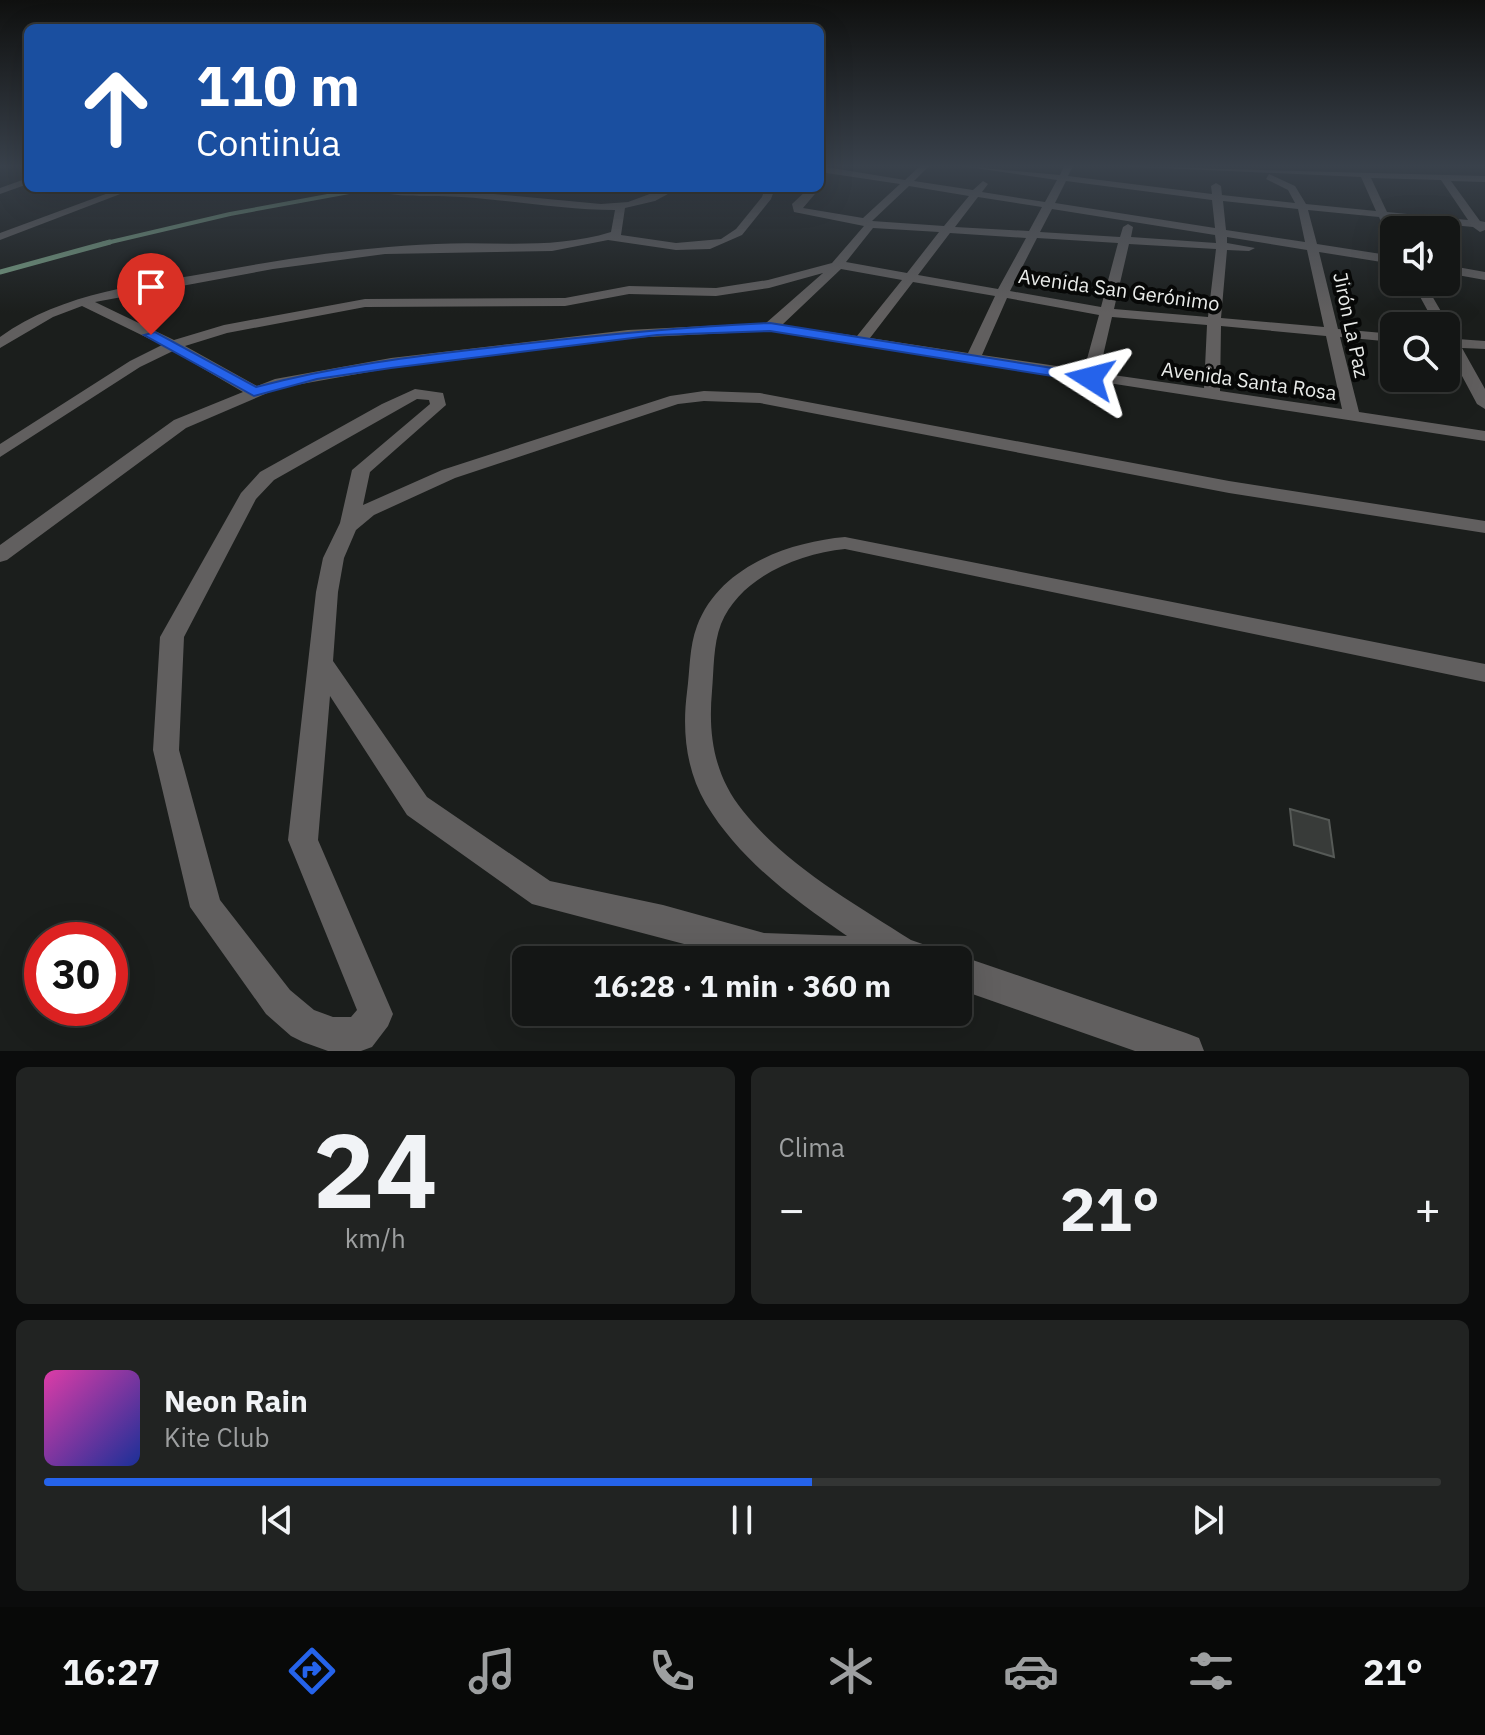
<!DOCTYPE html>
<html lang="es">
<head>
<meta charset="utf-8">
<style>
	:root { --surface:#141615; --page:#212322; --text:#f1f3f6; --muted:#9d9fa0; --line:#333534; --accent:#2563eb }
	body { margin:0; font-family:"IBM Plex Sans",sans-serif; background:var(--page); color:var(--text); height:100vh; display:flex; flex-direction:column; font-size:30px; white-space:nowrap }
	* { box-sizing:border-box; margin:0 }
	p { font-size:26px; color:var(--muted) }
	.icon { flex:none; width:44px; height:44px; fill:none; stroke:currentColor; stroke-width:2; stroke-linecap:round; stroke-linejoin:round }
	.map { position:relative; height:1051px; overflow:hidden }
	.panel { display:flex; flex-direction:column; gap:16px; padding:16px; background:#0b0c0c; flex:1 }
	.panel>* { flex:none }
	.hud { position:absolute; left:24px; top:24px; width:800px; height:168px; border-radius:12px; box-shadow:0 8px 32px #0002,0 0 0 2px var(--line); background:#1a4fa0; color:#fff; overflow:hidden }
	.fabs { position:absolute; left:1380px; top:216px; display:grid; gap:16px }
	.fabs a { display:grid; place-items:center; width:80px; height:80px; border-radius:12px; background:var(--surface); box-shadow:0 8px 32px #0002,0 0 0 2px var(--line); font-size:40px }
	.speed { position:absolute; left:24px; top:922px; display:flex; gap:16px; font-size:40px; font-weight:700; text-align:center }
	.speed>* { display:grid; place-content:center; width:104px; height:104px; border-radius:50%; background:var(--surface); box-shadow:0 8px 32px #0002,0 0 0 2px var(--line); line-height:1 }
	.speed .limit { border:12px solid #d22; background:#fff; color:#111 }
	.pin { position:absolute; display:grid; place-items:center; width:68px; height:68px; color:#fff; margin:-82px -34px; border-radius:50% 50% 50% 0; rotate:-45deg; box-shadow:0 0 8px #0007 }
	.pin .icon { rotate:45deg }
	.me { position:absolute; width:88px; margin:-44px; rotate:279deg; stroke-linejoin:round; filter:drop-shadow(0 0 6px #0008) }
	.turn { display:flex; align-items:center; gap:28px; height:168px; padding:0 40px; font-size:36px }
	.turn .icon { width:104px; height:104px; stroke-width:2.5 }
	.turn b { display:block; font-size:56px; line-height:68px }
	.big { font-size:60px; font-weight:700; line-height:1.1 }
	.panel .widget { flex:1; display:flex; flex-direction:column; justify-content:center; gap:12px; min-width:0; padding:0 28px; border-radius:12px; background:var(--page) }
	.panel .dial { align-items:center; gap:0 }
	.dial b { font-size:104px; line-height:1 }
	.song { display:flex; align-items:center; gap:24px }
	.cover { width:96px; height:96px; border-radius:12px; background:linear-gradient(135deg,hsl(320 70% 55%),hsl(230 70% 35%)) }
	.played { height:8px; border-radius:4px; background:linear-gradient(90deg,var(--accent) 55%,var(--line) 55%) }
	.keys { display:flex; justify-content:space-around; direction:ltr }
	.heat { display:flex; justify-content:space-between; align-items:center; font-size:44px; direction:ltr }
	.panel .tiles { flex:1; display:grid; gap:16px; grid-template-columns:1fr 1fr }
	.widget:last-child { grid-column:span 2 }
	.trip { position:absolute; left:512px; top:946px; width:460px; height:80px; border-radius:12px; background:var(--surface); box-shadow:0 8px 32px #0002,0 0 0 2px var(--line); font-weight:700; line-height:80px; text-align:center }
	.dock { display:flex; height:128px; justify-content:space-around; align-items:center; background:#080908; color:var(--muted) }
	.dock .icon { width:56px; height:56px }
	.dock .selected { color:var(--accent) }
	.dock b { font-size:36px; color:var(--text) }
	.map>svg:first-child { display:block }
	.lines { fill:none; stroke-linecap:round; stroke-linejoin:round }
	.stream-far1 { stroke:#769c81; stroke-width:4 }
	.stream { stroke:#769c81; stroke-width:5 }
	.building { fill:#383b39; stroke:#565a57; stroke-width:2 }
	.minor { fill:#615f5f; fill-rule:evenodd }
	.route { fill:#2563eb; stroke:#184099; stroke-width:2 }
	.labels { text-anchor:middle; stroke-width:8; stroke-linejoin:round; paint-order:stroke }
	.far-street-label { font-size:20px; fill:#eaecea; stroke:#070807 }
</style>
</head>
<body>
<div class="map">
<svg width="1485" height="1051" viewBox="0 0 1485 1051">
	<rect width="100%" height="100%" fill="#1b1e1c"/>
	<g class="lines">
		<path class="stream-far1" d="M 102,244 L 230,214 L 371,188"/>
		<path class="stream" d="M 0,272 L 110,242"/>
	</g>
	<path class="building" d="M 1290,809 L 1329,820 L 1334,857 L 1294,845 Z"/>
	<g class="lines">
		<g class="minor">
			<path d="M 820,166 L 905,180 L 920,166 L 929,166 L 914,181 L 973,190 L 983,181 L 988,184 L 982,192 L 1045,202 L 1057,180 L 961,166 L 1060,175 L 1064,166 L 1073,166 L 1068,176 L 1212,194 L 1211,186 L 1216,183 L 1221,186 L 1222,195 L 1295,203 L 1288,190 L 1266,179 L 1269,174 L 1295,186 L 1306,204 L 1376,211 L 1361,177 L 1119,166 L 1485,176 L 1485,182 L 1451,181 L 1480,221 L 1485,222 L 1485,230 L 1480,232 L 1473,227 L 1390,219 L 1396,230 L 1394,241 L 1388,238 L 1379,217 L 1308,210 L 1317,244 L 1394,256 L 1394,264 L 1319,252 L 1338,329 L 1394,334 L 1394,342 L 1340,337 L 1359,412 L 1485,431 L 1485,441 L 770,331 L 628,338 L 391,368 L 279,388 L 186,428 L 7,560 L 0,562 L 0,545 L 174,420 L 243,392 L 173,351 L 140,367 L 0,457 L 0,444 L 130,361 L 162,345 L 82,306 L 53,317 L 0,348 L 0,337 C 64,291 143,285 219,271 C 291,258 362,247 436,244 C 495,241 553,250 611,232 L 615,210 C 563,210 512,200 461,197 C 437,195 388,199 369,188 L 461,191 L 601,204 L 628,202 L 666,188 L 679,188 L 655,201 L 625,208 L 621,235 L 676,243 L 721,239 L 736,229 L 762,197 L 765,188 L 775,188 L 771,199 L 742,235 L 710,249 L 676,250 L 608,240 L 552,251 L 385,254 L 273,269 L 95,302 L 174,340 L 224,325 L 365,299 L 565,298 L 629,286 L 716,288 L 768,280 L 832,263 L 864,226 L 794,212 L 792,204 L 809,188 L 820,188 L 803,208 L 863,218 L 900,184 L 820,172 ZM 1371,178 L 1441,180 L 1468,220 L 1387,212 ZM 1066,181 L 1212,200 L 1215,228 L 1055,203 ZM 909,186 L 969,196 L 944,226 L 872,221 ZM 978,197 L 1042,207 L 1029,231 L 955,227 ZM 1223,201 L 1298,209 L 1305,242 L 1226,230 ZM 1052,209 L 1215,235 L 1216,243 L 1131,237 L 1133,227 L 1128,224 L 1123,227 L 1120,237 L 1040,232 ZM 873,228 L 939,232 L 907,273 L 846,262 ZM 950,233 L 1026,238 L 998,289 L 918,275 ZM 1227,237 L 1307,250 L 1324,327 L 1221,318 L 1227,250 L 1249,251 L 1255,248 L 1227,243 ZM 1037,238 L 1118,243 L 1101,307 L 1010,291 ZM 1129,244 L 1216,249 L 1208,317 L 1114,309 ZM 841,269 L 902,280 L 857,336 L 782,325 ZM 823,273 L 766,323 L 628,330 L 391,358 L 275,379 L 257,386 L 185,346 L 227,333 L 365,307 L 565,306 L 629,294 L 716,296 L 769,288 ZM 913,282 L 995,296 L 968,353 L 870,338 ZM 1007,298 L 1099,315 L 1084,370 L 982,355 ZM 1112,317 L 1207,325 L 1204,388 L 1099,373 ZM 1221,326 L 1326,336 L 1342,409 L 1220,391 Z"/>
			<path d="M 28,178 L 28,184 L 0,194 L 0,188 Z"/>
			<path d="M 122,188 L 136,188 L 0,240 L 0,233 Z"/>
			<path d="M 1446,265 L 1485,272 L 1485,280 L 1446,273 Z"/>
			<path d="M 1412,282 L 1424,282 L 1457,339 L 1485,341 L 1485,349 L 1462,348 L 1485,389 L 1485,409 L 1477,404 L 1446,346 L 1446,326 L 1436,326 Z"/>
			<path d="M 415,389 L 443,393 L 446,405 L 370,472 L 363,505 L 442,470 L 670,396 L 704,391 L 760,393 L 1229,481 L 1485,521 L 1485,533 L 1229,493 L 760,403 L 704,401 L 678,404 L 455,478 L 374,515 L 356,530 L 344,558 L 338,592 L 333,661 L 427,797 L 550,881 L 663,905 L 764,933 L 847,936 C 793,899 740,860 706,804 C 686,770 682,731 687,692 C 690,671 689,647 697,626 C 719,567 788,542 845,537 L 1485,664 L 1485,682 L 845,549 C 798,554 740,577 721,624 C 713,645 714,669 712,691 C 708,735 714,775 743,811 C 787,866 852,902 911,940 L 934,948 L 939,960 L 745,960 L 532,904 L 407,815 L 330,696 L 318,840 L 393,1014 L 388,1026 L 372,1047 L 361,1051 L 328,1051 L 303,1042 L 291,1036 L 266,1014 L 190,907 L 153,750 L 160,637 L 241,493 L 260,472 L 382,404 ZM 417,399 L 429,400 L 430,404 L 352,470 L 340,523 L 323,558 L 316,592 L 288,840 L 357,1010 L 351,1017 L 333,1017 L 314,1010 L 290,990 L 220,900 L 179,750 L 184,637 L 256,499 L 274,480 Z"/>
			<path d="M 958,955 L 1186,1033 L 1199,1038 L 1204,1051 L 1135,1051 L 958,989 L 958,960 L 946,960 Z"/>
		</g>
	</g>
	<linearGradient id="sky" x2="0" y2="1"><stop stop-color="#0f100f"/><stop offset="0.53" stop-color="#39414b"/><stop offset="1" stop-color="#39414b" stop-opacity="0"/></linearGradient>
	<rect width="1485" height="313" fill="url(#sky)"/>
	<path class="route" d="M 770,323 L 1090,374 L 1097,378 L 1090,382 L 770,331 L 657,335 L 391,368 L 317,379 L 254,396 L 144,335 L 155,332 L 256,387 C 335,366 415,356 496,347 C 588,336 678,327 770,323 Z"/>
	<g class="labels">
		<g class="far-street-label">
			<text transform="translate(1119 290) rotate(8)" y="7">Avenida San Gerónimo</text>
			<text transform="translate(1351 325) rotate(78)" y="7">Jirón La Paz</text>
			<text transform="translate(1249 381) rotate(8)" y="7">Avenida Santa Rosa</text>
		</g>
	</g>
</svg>
<div class="fabs">
<a><svg class="icon" aria-label="sound" viewBox="0 0 24 24"><path d="M4 9h4l5-4v14l-5-4H4zM17 9q2 3 0 6"/></svg></a>
<a><svg class="icon" aria-label="search" viewBox="0 0 24 24"><circle cx="10" cy="10" r="6"/><path d="M15 15l6 6"/></svg></a>
</div>
<div class="speed"><div class="limit">30</div></div>
<div class="pin" style="left:151px;top:335px;background:#d93025"><svg class="icon" aria-label="arrive" viewBox="0 0 24 24"><path d="M6 21V4h12l-3 4 3 4H6"/></svg></div>
<svg class="me" style="left:1090px;top:378px" viewBox="-20 -20 40 40"><path d="M0-17L14 15 0 8-14 15z" fill="#2563eb" stroke="#fff" stroke-width="4"/></svg>
<div class="trip">16:28 · 1 min · 360 m</div>
<div class="hud">
<div class="turn"><svg class="icon" aria-label="ahead" viewBox="0 0 24 24"><path d="M12 20V5M6 11l6-6 6 6"/></svg><div><b>110 m</b>Continúa</div></div>
</div>
</div>
<section class="panel">
<div class="tiles">
<div class="widget dial"><b>24</b><p>km/h</p></div>
<div class="widget"><p>Clima</p>
<div class="heat"><a>−</a><b class="big">21°</b><a>+</a></div>
</div>
<div class="widget">
<div class="song"><i class="cover"></i><div><b>Neon Rain</b><p>Kite Club</p></div></div>
<div class="played"></div>
<div class="keys"><svg class="icon" aria-label="previous" viewBox="0 0 24 24"><path d="M18 5L8 12l10 7zM5 5v14"/></svg><svg class="icon" aria-label="pause" viewBox="0 0 24 24"><path d="M8 5v14M16 5v14"/></svg><svg class="icon" aria-label="next" viewBox="0 0 24 24"><path d="M6 5l10 7-10 7zM19 5v14"/></svg></div>
</div>
</div>
</section>
<nav class="dock">
<b>16:27</b>
<svg class="icon selected" aria-label="directions" viewBox="0 0 24 24"><path d="M12 3l9 9-9 9-9-9zM9 14v-3h6M13 9l2 2-2 2"/></svg>
<svg class="icon" aria-label="music" viewBox="0 0 24 24"><path d="M9 18V5l10-2v13"/><circle cx="6" cy="18" r="3"/><circle cx="16" cy="16" r="3"/></svg>
<svg class="icon" aria-label="phone" viewBox="0 0 24 24"><path d="M5 4h4l2 5-3 2q2 4 5 5l2-3 5 2v4C11 20 4 13 5 4z"/></svg>
<svg class="icon" aria-label="climate" viewBox="0 0 24 24"><path d="M12 3v18M4 7l16 10M4 17L20 7"/></svg>
<svg class="icon" aria-label="car" viewBox="0 0 24 24"><path d="M5 17H2v-5l4-1 3-4h7l3 4 3 1v5h-3M9 17h6M6 11h13"/><circle cx="7" cy="17" r="2"/><circle cx="17" cy="17" r="2"/></svg>
<svg class="icon" aria-label="filters" viewBox="0 0 24 24"><path d="M4 7h16M4 17h16"/><circle cx="9" cy="7" r="2"/><circle cx="15" cy="17" r="2"/></svg>
<b>21°</b>
</nav>
</body>
</html>
